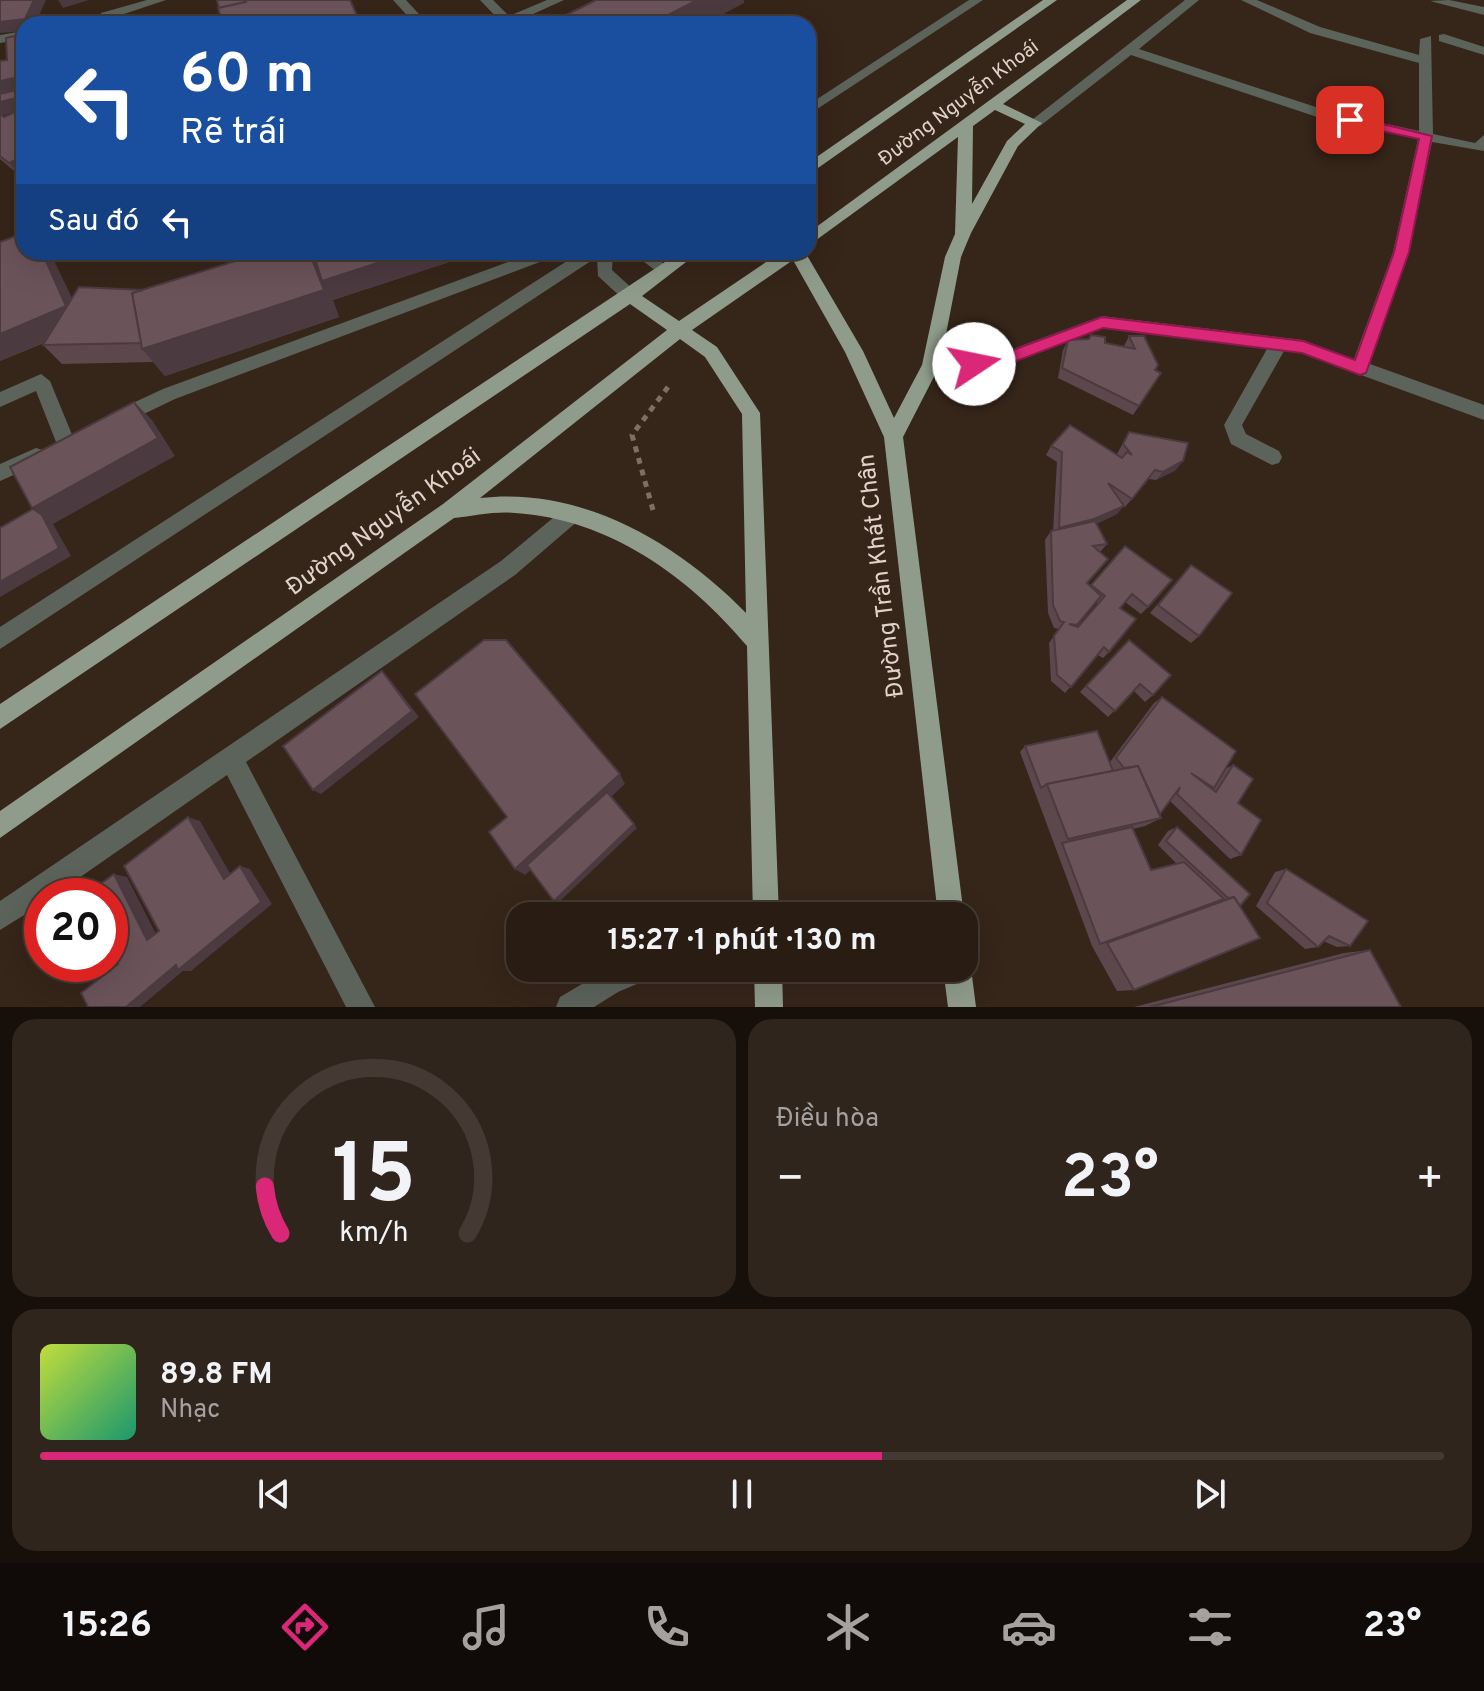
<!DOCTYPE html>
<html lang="vi">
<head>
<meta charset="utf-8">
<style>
	:root { --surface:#281c13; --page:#30251c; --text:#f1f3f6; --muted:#a5a1a0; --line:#443a33; --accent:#db2777 }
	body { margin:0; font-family:Overpass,sans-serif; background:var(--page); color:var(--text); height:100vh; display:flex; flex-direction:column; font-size:30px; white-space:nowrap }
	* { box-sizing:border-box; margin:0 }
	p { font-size:26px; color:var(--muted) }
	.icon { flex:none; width:44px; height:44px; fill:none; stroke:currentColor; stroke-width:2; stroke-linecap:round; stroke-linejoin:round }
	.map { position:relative; height:1007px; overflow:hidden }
	.side { display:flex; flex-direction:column; gap:12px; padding:12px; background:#160f0a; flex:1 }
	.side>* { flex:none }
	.guide { position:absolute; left:16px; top:16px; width:800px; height:244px; border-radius:24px; box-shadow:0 8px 32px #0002,0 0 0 2px var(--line); background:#1a4fa0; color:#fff; overflow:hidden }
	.speed { position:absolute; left:24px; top:878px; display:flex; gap:16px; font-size:40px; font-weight:700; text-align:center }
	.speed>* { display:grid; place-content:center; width:104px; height:104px; border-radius:50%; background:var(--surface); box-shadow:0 8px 32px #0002,0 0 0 2px var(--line); line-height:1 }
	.speed .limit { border:12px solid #d22; background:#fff; color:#111 }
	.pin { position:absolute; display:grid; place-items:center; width:68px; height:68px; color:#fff; margin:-34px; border-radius:16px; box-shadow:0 4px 12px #0006 }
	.me { position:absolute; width:88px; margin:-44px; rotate:79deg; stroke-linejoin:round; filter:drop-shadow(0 0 6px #0008) }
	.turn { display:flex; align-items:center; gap:28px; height:168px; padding:0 32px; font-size:36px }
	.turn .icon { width:104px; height:104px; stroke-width:2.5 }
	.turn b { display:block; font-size:56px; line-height:68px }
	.then { display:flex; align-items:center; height:76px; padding:0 32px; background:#0003; gap:16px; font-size:30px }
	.big { font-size:60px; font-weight:700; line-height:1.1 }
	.side .card { flex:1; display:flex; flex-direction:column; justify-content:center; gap:12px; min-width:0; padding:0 28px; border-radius:24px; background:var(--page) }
	.side .dial { align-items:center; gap:0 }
	.dial svg { height:208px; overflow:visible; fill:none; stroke:var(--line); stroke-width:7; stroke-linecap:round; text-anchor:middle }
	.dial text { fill:var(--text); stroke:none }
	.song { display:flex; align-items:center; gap:24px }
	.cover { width:96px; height:96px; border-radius:12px; background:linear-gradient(135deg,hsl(70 70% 55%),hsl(160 70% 35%)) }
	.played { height:8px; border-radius:4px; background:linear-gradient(90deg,var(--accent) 60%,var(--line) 60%) }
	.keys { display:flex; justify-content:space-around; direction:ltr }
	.heat { display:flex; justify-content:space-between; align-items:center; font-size:44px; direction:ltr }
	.side .tiles { flex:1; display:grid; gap:12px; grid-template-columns:1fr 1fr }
	.card:last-child { grid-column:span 2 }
	.trip { position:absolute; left:506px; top:902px; width:472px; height:80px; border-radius:24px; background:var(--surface); box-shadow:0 8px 32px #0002,0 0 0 2px var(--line); font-weight:700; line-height:80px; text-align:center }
	.tab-bar { display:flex; height:128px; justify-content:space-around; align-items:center; background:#100b08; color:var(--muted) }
	.tab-bar .icon { width:56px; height:56px }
	.tab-bar .selected { color:var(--accent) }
	.tab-bar b { font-size:36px; color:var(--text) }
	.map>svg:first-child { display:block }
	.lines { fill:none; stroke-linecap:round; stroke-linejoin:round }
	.path { stroke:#7e6f66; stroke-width:5; stroke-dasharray:6 6; stroke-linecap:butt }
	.minor { fill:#5c635b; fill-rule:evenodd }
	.major { fill:#8f9c8b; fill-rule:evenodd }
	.wall { fill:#5c474d; fill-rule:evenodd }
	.shaded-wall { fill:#4b3a3f }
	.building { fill:#6b535a; stroke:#4b3a3f; stroke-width:2 }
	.route { fill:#db2777; stroke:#8e194d; stroke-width:2 }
	.labels { text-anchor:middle; stroke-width:8; stroke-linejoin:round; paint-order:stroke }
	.far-street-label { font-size:20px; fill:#dfd3cc; stroke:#362519 }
	.street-label { font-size:24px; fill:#dfd3cc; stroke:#362519 }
</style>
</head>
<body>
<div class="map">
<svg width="1484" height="1007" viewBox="0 0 1484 1007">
	<rect width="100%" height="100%" fill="#362519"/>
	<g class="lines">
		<path class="path" d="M 653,510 L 632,435 L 668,387"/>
		<g class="minor">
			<path d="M 147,0 L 166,0 L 112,18 L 112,24 L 100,24 L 101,13 Z"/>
			<path d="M 393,0 L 406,0 L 428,24 L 415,24 Z"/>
			<path d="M 480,0 L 493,0 L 509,16 L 547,0 L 564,0 L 511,24 L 493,24 L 499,20 Z"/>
			<path d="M 969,0 L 983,0 L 808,115 L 808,105 Z"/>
			<path d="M 1185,0 L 1199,0 L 1139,49 L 1328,111 L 1419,131 L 1419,63 L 1310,33 L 1241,0 L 1257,0 L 1320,27 L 1419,55 L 1420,39 L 1431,36 L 1433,134 L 1475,143 L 1484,135 L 1484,151 L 1432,142 L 1409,252 L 1370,364 L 1484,405 L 1484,420 L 1301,353 L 1284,351 L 1242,425 L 1246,434 L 1279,451 L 1282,457 L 1279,463 L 1272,465 L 1231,444 L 1224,425 L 1267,349 L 1103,328 L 995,370 L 925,370 L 922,365 L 931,358 L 994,356 L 1102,316 L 1303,340 L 1354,359 L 1393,252 L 1418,139 L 1320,118 L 1131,55 L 1040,126 L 1035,127 L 1028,123 Z"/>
			<path d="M 1449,0 L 1484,7 L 1484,15 L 1430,1 Z"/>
			<path d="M 24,31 L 24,39 L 0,43 L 0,35 Z"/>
			<path d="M 1444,34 L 1484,47 L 1484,55 L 1439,41 L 1439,35 Z"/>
			<path d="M 535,252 L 569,252 L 567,256 L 545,260 L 175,399 L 123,424 L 109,424 L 107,419 L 109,414 L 163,389 Z"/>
			<path d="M 581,252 L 613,252 L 612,270 L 636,292 L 638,296 L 636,300 L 624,300 L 598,276 L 597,257 L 0,649 L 0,627 Z"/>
			<path d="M 631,252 L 650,252 L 672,271 L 664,277 Z"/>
			<path d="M 41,374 L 50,381 L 75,442 L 72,447 L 58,447 L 36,391 L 0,407 L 0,392 Z"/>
			<path d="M 36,448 L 43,450 L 46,456 L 43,462 L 0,481 L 0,464 Z"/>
			<path d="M 572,505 L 579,508 L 582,514 L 579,520 L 515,575 L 246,762 L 375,1007 L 346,1007 L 227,775 L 53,896 L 42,896 L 42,904 L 0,930 L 0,901 L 501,561 L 565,508 Z"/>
			<path d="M 609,968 L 655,968 L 651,978 L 618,992 L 594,1007 L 556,1007 L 560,997 Z"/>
		</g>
		<g class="major">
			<path d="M 1043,0 L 1057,0 L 808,175 L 808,163 Z"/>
			<path d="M 1127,0 L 1141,0 L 1003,104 L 1042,123 L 1018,146 L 971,233 L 961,257 L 940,365 L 903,437 L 964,916 L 938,916 L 884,437 L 845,352 L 793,260 L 692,330 L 717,347 L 760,413 L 779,916 L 753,916 L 747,646 C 688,576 609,519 515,513 C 495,511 474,516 454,518 L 0,838 L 0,811 L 443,504 L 667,330 L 630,304 L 0,729 L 0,704 L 680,252 L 699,252 L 642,296 L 679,321 L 781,252 L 805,252 L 863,351 L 894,418 L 922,365 L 945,257 L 955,234 L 958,137 L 808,246 L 808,233 ZM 995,110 L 1025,124 L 1007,141 L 972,204 L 973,126 ZM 680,339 L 705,357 L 742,414 L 746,613 C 678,543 581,486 480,498 Z"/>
			<path d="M 964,957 L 971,968 L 976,1007 L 948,1007 L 943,968 L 964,968 Z"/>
			<path d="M 754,968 L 782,968 L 783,1007 L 755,1007 Z"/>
		</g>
	</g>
	<g class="wall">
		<path d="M 24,34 L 24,171 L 18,174 L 0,159 L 0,61 L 7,60 ZM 18,111 L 4,117 L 2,115 Z"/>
		<path d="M 313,252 L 480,252 L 333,300 L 332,298 L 339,317 L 165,376 L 153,362 L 62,364 L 43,345 L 44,343 L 0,361 L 72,298 L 143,290 L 315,258 Z"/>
		<path d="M 1129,336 L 1155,370 L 1161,373 L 1133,415 L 1058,378 L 1063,350 L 1068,340 L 1105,343 L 1124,346 Z"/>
		<path d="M 1129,432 L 1176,470 L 1156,480 L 1149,479 L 1125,507 L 1123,506 L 1117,514 L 1096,524 L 1107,544 L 1100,552 L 1088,584 L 1090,586 L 1125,546 L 1148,607 L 1141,614 L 1125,602 L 1120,608 L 1109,652 L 1103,658 L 1098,655 L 1065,693 L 1051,681 L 1049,643 L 1059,629 L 1054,628 L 1048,613 L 1045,540 L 1051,531 L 1053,531 L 1057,462 L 1046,455 L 1051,446 L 1121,458 L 1117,454 ZM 1096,602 L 1098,604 L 1078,627 L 1076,627 Z"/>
		<path d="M 1191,565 L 1199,636 L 1191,643 L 1150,613 Z"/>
		<path d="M 1129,640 L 1153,695 L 1145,702 L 1134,691 L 1108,717 L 1080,692 Z"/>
		<path d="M 1162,697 L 1225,769 L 1233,765 L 1238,803 L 1241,855 L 1230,859 L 1170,801 L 1160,814 L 1161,818 L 1145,826 L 1133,829 L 1151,870 L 1177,864 L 1158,845 L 1168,831 L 1177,827 L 1250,894 L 1134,990 L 1117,991 L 1092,946 L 1020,752 L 1025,746 L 1110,762 L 1154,703 Z"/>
		<path d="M 1286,869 L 1350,946 L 1337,947 L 1323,941 L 1318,947 L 1305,949 L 1256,906 L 1275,872 Z"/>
		<path d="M 1370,950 L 1401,1007 L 1134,1007 L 1344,953 Z"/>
	</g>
	<g class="shaded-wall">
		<path d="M 34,0 L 46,0 L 35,24 L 24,24 L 24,31 L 0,33 L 0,22 Z"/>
		<path d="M 58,0 L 89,0 L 63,8 Z"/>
		<path d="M 697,0 L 744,0 L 744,3 L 705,24 L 651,24 Z"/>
		<path d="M 24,76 L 24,88 L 0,94 L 0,81 Z"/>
		<path d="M 24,96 L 24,109 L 0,116 L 0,102 Z"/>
		<path d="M 24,156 L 24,171 L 18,174 L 9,163 Z"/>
		<path d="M 42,252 L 50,252 L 85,325 L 0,361 L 0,334 Z"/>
		<path d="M 309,252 L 311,252 L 320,267 L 411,252 L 480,252 L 333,300 L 332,298 L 339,317 L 165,376 L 142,349 Z"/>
		<path d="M 134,402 L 152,420 L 175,456 L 53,524 L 71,556 L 0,597 L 0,582 L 42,515 L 32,508 Z"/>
		<path d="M 1183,461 L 1176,470 L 1156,480 L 1163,472 Z"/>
		<path d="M 1124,506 L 1117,514 L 1088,528 L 1053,536 L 1059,528 Z"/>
		<path d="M 382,671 L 389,678 L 419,717 L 321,794 L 313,790 Z"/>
		<path d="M 620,774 L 625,784 L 525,875 L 515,869 Z"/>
		<path d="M 188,817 L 200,821 L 235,882 L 224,879 Z"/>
		<path d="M 634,824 L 637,828 L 558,903 L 554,901 Z"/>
		<path d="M 240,866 L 250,869 L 272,904 L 191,971 L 183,971 L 140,1007 L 126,1007 Z"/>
		<path d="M 114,874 L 127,877 L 160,942 L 147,940 Z"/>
	</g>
	<g class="building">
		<path d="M 0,0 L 34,0 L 25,19 L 0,22 Z"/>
		<path d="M 217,0 L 245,0 L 246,2 L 219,8 Z"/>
		<path d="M 245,0 L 350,0 L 360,22 L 354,24 L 223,24 L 218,8 L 246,2 Z"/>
		<path d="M 596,0 L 697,0 L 651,24 L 548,24 Z"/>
		<path d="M 24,34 L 24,76 L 0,81 L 0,61 L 7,60 L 6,38 Z"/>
		<path d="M 24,88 L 24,96 L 0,102 L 0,94 Z"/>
		<path d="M 24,108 L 24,143 L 18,146 L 24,153 L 24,156 L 9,163 L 0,156 L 0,114 L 4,117 Z"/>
		<path d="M 24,143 L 24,151 L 18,146 Z"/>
		<path d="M 24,233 L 24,252 L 42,252 L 66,306 L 0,334 L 0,242 Z"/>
		<path d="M 265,252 L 309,252 L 324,290 L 142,349 L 132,293 Z"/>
		<path d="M 313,252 L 411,252 L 322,281 Z"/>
		<path d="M 79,287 L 143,290 L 132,293 L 141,343 L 43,345 Z"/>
		<path d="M 1091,335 L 1105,337 L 1105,343 L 1135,349 L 1129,336 L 1144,336 L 1158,365 L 1155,370 L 1161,373 L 1139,406 L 1062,368 L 1068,340 L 1089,339 Z"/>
		<path d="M 134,402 L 158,438 L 32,508 L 10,467 Z"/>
		<path d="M 1070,425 L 1122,458 L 1127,452 L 1132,455 L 1123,444 L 1129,432 L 1188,443 L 1183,461 L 1163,472 L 1155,470 L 1132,499 L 1108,483 L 1124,506 L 1094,519 L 1059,528 L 1062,452 L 1051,446 Z"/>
		<path d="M 33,509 L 42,515 L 59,548 L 0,582 L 0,528 Z"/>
		<path d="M 1095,521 L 1107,544 L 1093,546 L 1108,559 L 1087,583 L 1101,596 L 1077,625 L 1069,624 L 1078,627 L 1105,596 L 1091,585 L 1125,546 L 1172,580 L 1148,607 L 1132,594 L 1120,608 L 1136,619 L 1109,652 L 1104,647 L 1071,687 L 1057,675 L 1054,636 L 1064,622 L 1060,621 L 1053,605 L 1051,531 Z"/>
		<path d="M 1191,565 L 1232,593 L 1199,636 L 1158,605 Z"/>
		<path d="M 484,640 L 506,640 L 620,774 L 515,869 L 489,832 L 507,817 L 415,694 Z"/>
		<path d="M 1129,640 L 1171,675 L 1153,695 L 1140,684 L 1115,711 L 1086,686 Z"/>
		<path d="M 382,671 L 412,711 L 313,790 L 283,746 Z"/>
		<path d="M 1162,697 L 1236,751 L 1214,788 L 1191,773 L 1216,792 L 1233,765 L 1253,779 L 1238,803 L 1261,820 L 1241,855 L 1177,794 L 1180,787 L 1160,814 L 1138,766 L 1124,768 L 1116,758 Z"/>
		<path d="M 1097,731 L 1113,771 L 1047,784 L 1041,788 L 1025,746 Z"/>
		<path d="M 1138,766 L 1161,818 L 1068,839 L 1047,784 Z"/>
		<path d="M 607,792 L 634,824 L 554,901 L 527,865 Z"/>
		<path d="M 188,817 L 224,879 L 240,866 L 261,902 L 178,970 L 176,965 L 126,1007 L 88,1007 L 81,993 L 118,964 L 110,950 L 110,896 L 84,896 L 114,874 L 147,940 L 159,931 L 124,866 Z"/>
		<path d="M 1132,827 L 1151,870 L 1184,862 L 1224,899 L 1100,944 L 1062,843 Z"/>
		<path d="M 1177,827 L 1250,894 L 1240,906 L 1234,897 L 1228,898 L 1166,841 Z"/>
		<path d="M 1286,869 L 1368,921 L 1350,946 L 1329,936 L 1318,947 L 1267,903 Z"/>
		<path d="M 1234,897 L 1260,938 L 1134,990 L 1107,943 Z"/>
		<path d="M 1370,950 L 1401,1007 L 1150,1007 Z"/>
	</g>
	<path class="route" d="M 1350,116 L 1432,136 L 1409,252 L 1366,373 L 1360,375 L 1302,353 L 1103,328 L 995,369 L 968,368 L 968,359 L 994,357 L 1102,317 L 1303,341 L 1355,360 L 1394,252 L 1419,139 L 1345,123 L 1345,117 Z"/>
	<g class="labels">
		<g class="far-street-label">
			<text transform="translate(958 102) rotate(-37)" y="7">Đường Nguyễn Khoái</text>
		</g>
		<g class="street-label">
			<text transform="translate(383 521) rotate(-36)" y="8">Đường Nguyễn Khoái</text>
			<text transform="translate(880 576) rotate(-97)" y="8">Đường Trần Khát Chân</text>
		</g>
	</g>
</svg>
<div class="speed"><div class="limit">20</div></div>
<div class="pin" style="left:1350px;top:120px;background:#d93025"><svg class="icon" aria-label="arrive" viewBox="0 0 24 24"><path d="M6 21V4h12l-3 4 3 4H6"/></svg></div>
<svg class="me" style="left:974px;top:364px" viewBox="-20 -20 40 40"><circle r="19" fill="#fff"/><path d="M0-13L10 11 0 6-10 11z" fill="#db2777"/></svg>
<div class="trip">15:27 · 1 phút · 130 m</div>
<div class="guide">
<div class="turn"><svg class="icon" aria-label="left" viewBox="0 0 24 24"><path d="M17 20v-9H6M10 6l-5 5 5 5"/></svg><div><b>60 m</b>Rẽ trái</div></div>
<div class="then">Sau đó<svg class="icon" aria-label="left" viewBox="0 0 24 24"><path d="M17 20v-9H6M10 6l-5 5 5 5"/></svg></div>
</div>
</div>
<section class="side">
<div class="tiles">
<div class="card dial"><svg viewBox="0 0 100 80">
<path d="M14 69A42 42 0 1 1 86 69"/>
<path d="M14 69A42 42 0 0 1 8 51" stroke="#db2777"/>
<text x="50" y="56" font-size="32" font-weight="700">15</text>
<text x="50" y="72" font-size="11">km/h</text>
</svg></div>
<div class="card"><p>Điều hòa</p>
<div class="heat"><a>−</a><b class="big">23°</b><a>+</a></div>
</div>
<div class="card">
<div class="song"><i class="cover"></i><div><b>89.8 FM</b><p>Nhạc</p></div></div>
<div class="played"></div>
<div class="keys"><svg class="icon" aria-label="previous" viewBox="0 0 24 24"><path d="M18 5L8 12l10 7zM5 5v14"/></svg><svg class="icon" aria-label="pause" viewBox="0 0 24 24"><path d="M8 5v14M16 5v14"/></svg><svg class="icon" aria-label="next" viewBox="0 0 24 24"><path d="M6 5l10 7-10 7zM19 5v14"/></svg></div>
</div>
</div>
</section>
<nav class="tab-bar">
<b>15:26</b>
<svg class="icon selected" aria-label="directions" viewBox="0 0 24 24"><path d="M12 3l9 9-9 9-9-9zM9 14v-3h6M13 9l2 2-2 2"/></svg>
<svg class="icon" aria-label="music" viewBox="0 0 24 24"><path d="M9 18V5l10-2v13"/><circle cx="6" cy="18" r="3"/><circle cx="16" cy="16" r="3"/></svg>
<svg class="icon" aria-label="phone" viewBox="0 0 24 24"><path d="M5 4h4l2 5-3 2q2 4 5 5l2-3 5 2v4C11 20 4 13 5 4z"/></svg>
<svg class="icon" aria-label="climate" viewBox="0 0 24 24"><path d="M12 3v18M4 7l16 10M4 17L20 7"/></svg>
<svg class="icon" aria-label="car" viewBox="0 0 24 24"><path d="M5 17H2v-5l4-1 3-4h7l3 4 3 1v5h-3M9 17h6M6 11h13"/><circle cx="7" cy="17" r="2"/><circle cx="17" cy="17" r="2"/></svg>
<svg class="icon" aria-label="filters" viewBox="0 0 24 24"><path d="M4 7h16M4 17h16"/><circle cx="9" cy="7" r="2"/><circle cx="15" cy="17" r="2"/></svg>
<b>23°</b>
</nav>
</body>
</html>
